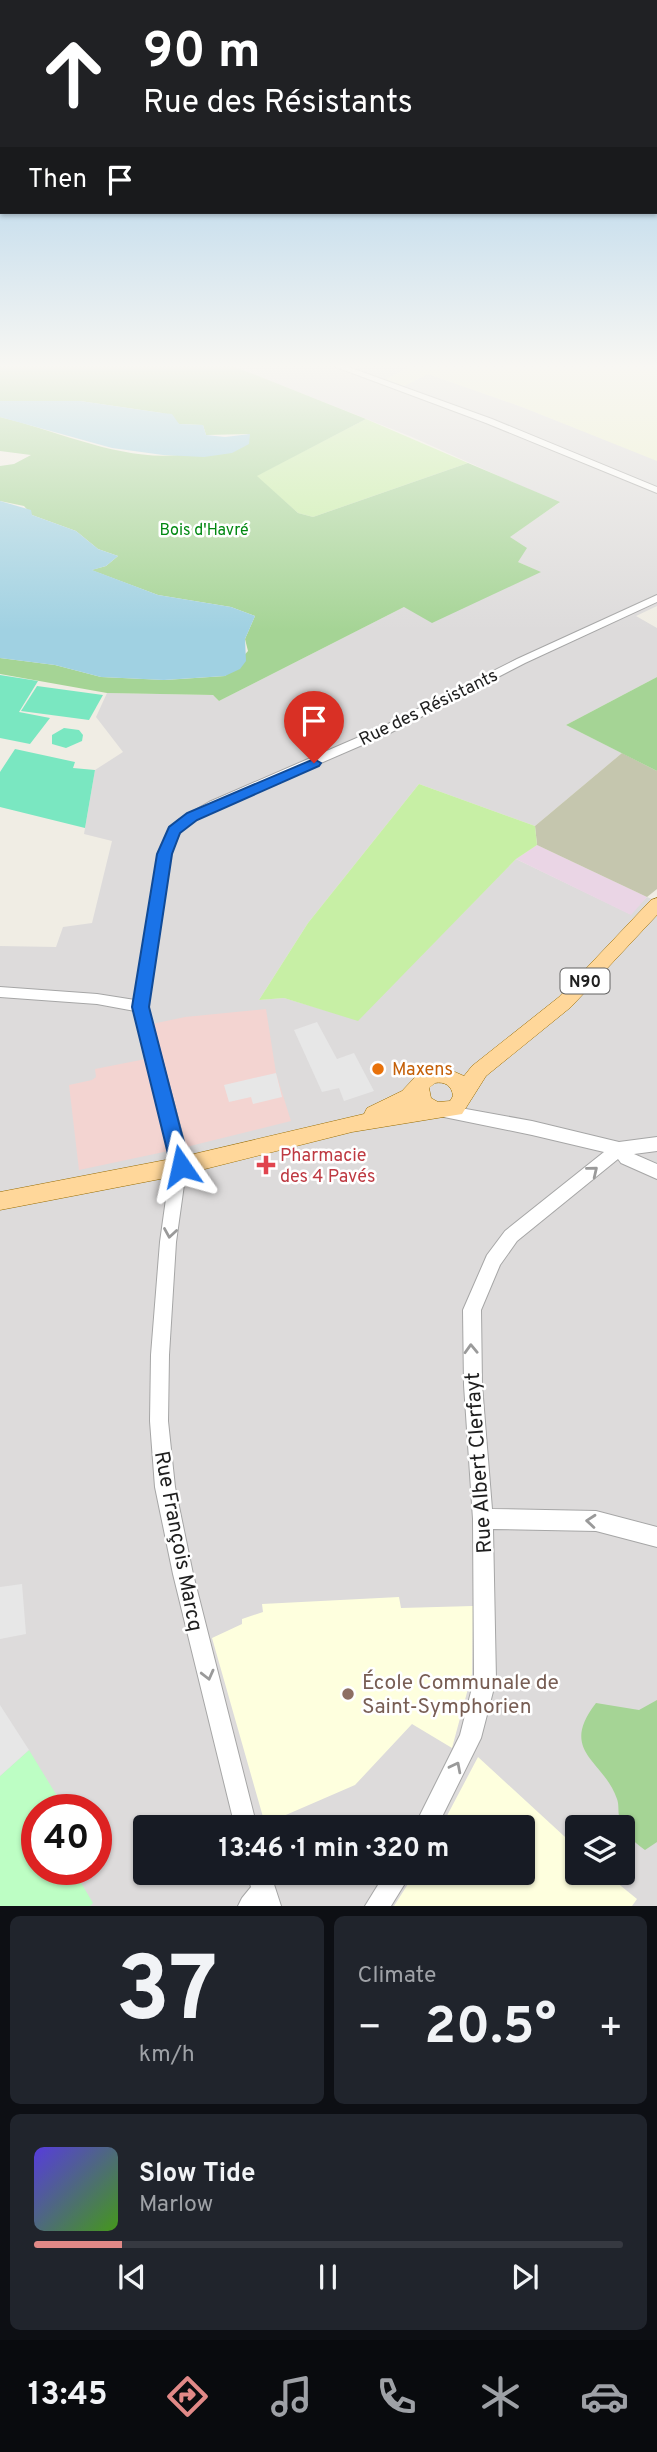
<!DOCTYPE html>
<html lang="en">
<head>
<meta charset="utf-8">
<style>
	:root { --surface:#171b24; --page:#20242c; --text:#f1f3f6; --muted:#9ea1a6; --line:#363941; --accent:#e18987 }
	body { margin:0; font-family:Overpass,sans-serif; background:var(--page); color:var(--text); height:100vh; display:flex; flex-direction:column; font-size:26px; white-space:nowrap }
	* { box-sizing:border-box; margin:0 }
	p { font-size:23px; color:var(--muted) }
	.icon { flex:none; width:38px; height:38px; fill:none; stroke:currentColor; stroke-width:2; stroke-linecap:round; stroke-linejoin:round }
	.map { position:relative; height:1906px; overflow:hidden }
	.sheet { display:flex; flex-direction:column; gap:10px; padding:10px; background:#0d0f14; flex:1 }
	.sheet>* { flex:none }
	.hud { position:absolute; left:0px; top:0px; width:658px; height:214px; box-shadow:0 2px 5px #0004; background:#202124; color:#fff; overflow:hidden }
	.controls { position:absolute; left:565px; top:1815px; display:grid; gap:14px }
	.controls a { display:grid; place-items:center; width:70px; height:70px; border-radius:7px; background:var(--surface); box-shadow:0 2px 5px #0004; font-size:35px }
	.speed { position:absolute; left:21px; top:1794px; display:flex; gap:14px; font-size:35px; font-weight:700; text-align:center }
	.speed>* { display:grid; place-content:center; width:91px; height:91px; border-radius:50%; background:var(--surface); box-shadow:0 2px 5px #0004; line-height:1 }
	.speed .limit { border:10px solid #d22; background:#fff; color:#111 }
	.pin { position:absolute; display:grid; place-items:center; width:60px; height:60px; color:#fff; margin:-72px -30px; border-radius:50% 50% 50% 0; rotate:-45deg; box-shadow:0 0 7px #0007 }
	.pin .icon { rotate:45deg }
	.me { position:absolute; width:77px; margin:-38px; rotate:349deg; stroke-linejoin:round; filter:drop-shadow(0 0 5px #0008) }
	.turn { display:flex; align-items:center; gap:24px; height:147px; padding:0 28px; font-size:32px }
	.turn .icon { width:91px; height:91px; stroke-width:2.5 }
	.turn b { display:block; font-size:49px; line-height:60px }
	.then { display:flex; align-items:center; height:66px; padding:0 28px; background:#0003; gap:14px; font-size:26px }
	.big { font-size:52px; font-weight:700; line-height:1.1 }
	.sheet .tile { flex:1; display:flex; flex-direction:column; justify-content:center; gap:10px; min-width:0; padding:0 24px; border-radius:10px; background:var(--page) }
	.sheet .dial { align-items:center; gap:0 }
	.dial b { font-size:91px; line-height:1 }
	.song { display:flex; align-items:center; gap:21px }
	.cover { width:84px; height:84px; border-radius:10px; background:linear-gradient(135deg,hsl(250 70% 55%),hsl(100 70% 35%)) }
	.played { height:7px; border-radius:4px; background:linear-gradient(90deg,var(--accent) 15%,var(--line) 15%) }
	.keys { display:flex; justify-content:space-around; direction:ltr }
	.heat { display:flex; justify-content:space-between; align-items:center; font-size:38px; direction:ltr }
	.sheet .tiles { flex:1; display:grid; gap:10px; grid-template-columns:1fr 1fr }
	.tile:last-child { grid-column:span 2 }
	.trip { position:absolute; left:133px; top:1815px; width:402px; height:70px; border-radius:7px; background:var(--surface); box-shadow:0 2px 5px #0004; font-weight:700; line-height:70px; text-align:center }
	.tab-bar { display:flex; height:112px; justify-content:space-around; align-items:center; background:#090b0e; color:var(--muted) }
	.tab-bar .icon { width:49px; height:49px }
	.tab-bar .selected { color:var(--accent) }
	.tab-bar b { font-size:32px; color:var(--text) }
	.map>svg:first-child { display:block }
	.residential { fill:#dddbdb; fill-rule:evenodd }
	.commercial { fill:#f3d4d1 }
	.industrial { fill:#ead5e5 }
	.education { fill:#feffde }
	.construction { fill:#c5c6ae }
	.farmland { fill:#edf1cd }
	.grass { fill:#c7efa5 }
	.forest { fill:#a5d495 }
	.park { fill:#bdfec4 }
	.pitch { fill:#7ae7c1 }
	.parking { fill:#e7e7e7 }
	.water { fill:#a0d1e2 }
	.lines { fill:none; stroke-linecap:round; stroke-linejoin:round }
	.minor-casing { stroke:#a6a6a6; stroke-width:2 }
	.major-casing { stroke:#996c00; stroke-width:1 }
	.minor { fill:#fff; fill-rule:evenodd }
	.major { fill:#ffd79a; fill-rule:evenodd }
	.oneway { stroke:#9a9a9a }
	.route { fill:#1a73e8; stroke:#114b97; stroke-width:2 }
	.food-dot { fill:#e8710a; stroke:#fff; stroke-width:2.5 }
	.health-dot { fill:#e0444e; stroke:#fff; stroke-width:2.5 }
	.education-dot { fill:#8d6e63; stroke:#fff; stroke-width:2.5 }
	.labels { text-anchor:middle; stroke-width:5; stroke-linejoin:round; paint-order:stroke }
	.far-park-label { font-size:16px; fill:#018811; stroke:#fff }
	.shield { fill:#fff; stroke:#626262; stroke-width:2 }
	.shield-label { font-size:16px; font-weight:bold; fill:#1f1f1f }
	.street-label { font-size:18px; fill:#1f1f1f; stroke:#fff }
	.food-label { font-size:18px; fill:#c56008; stroke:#fff; text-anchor:start }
	.health-label { font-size:18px; fill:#be3a42; stroke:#fff; text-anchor:start }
	.near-street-label { font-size:21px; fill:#1f1f1f; stroke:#fff }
	.near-education-label { font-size:21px; fill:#785e54; stroke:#fff; text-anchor:start }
</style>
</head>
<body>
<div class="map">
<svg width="657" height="1906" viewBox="0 0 657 1906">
	<rect width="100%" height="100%" fill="#f0ede4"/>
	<path class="residential" d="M 228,364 L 400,364 L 409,367 L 383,381 L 400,388 L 428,374 L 522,407 L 657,460 L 657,606 L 636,616 L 657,628 L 657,677 L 566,725 L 622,753 L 535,826 L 419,784 L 308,923 L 259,1000 L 284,998 L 358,1020 L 516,859 L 630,914 L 647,897 L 657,901 L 657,1906 L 0,1906 L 0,946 L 56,947 L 63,927 L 92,923 L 112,841 L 84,834 L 95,770 L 123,752 L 96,717 L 107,693 L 213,695 L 219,701 L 404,607 L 540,572 L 518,562 L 509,537 L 559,503 L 412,437 ZM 37,1810 L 96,1810 L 96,1869 L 37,1869 ZM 145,1827 L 523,1827 L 523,1872 L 145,1872 ZM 578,1827 L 623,1827 L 623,1872 L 578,1872 Z"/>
	<path class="commercial" d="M 266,1009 L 276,1073 L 291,1121 L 178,1149 L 79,1170 L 69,1085 L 92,1080 L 96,1077 L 95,1069 L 161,1056 L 152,1024 L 185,1017 Z"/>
	<path class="industrial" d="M 537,845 L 647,897 L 631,915 L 516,859 Z"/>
	<g class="education">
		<path d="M 399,1597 L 401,1608 L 473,1606 L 472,1674 L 452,1748 L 412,1724 L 355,1785 L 265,1824 L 212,1638 L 242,1624 L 242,1619 L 263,1612 L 262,1604 Z"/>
		<path d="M 478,1757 L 577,1848 L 578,1872 L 605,1873 L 637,1899 L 632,1906 L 394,1906 L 415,1873 L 523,1872 L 523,1827 L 441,1827 Z"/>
	</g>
	<path class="construction" d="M 622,753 L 657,771 L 657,889 L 647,897 L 537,845 L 535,826 Z"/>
	<path class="farmland" d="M 400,364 L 657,364 L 657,461 L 522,407 L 428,374 L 400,388 L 381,382 L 408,368 Z"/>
	<g class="grass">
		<path d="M 366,419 L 468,463 L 313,517 L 298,513 L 256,476 Z"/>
		<path d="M 419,784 L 535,826 L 537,845 L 516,859 L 358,1021 L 284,998 L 259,1000 L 308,923 Z"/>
	</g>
	<g class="forest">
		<path d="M 0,364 L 228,364 L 366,419 L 257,476 L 298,513 L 313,517 L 468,463 L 560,502 L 510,537 L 527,548 L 518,562 L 541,572 L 432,623 L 404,607 L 219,701 L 213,695 L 107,693 L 0,674 L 0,658 L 55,665 L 101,677 L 165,680 L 225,676 L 248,651 L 245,639 L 255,616 L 231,607 L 158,595 L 91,570 L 106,566 L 118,556 L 98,549 L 76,531 L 32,515 L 24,506 L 0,501 L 0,466 L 14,464 L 31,455 L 0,451 L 0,417 C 55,430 121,461 178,455 C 201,453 227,441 250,434 L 206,435 L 203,425 L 179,424 L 162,413 L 80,401 L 0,401 Z"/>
		<path d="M 657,677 L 657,771 L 566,725 Z"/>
		<path d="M 657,1700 L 657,1842 L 645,1850 C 632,1841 623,1831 619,1816 C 618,1810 619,1804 617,1799 C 604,1760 558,1752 596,1703 L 639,1710 Z"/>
	</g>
	<path class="park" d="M 29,1750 L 65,1809 L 37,1810 L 37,1869 L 83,1869 L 77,1876 L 93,1903 L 90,1906 L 0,1906 L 0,1776 Z"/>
	<g class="pitch">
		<path d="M 0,675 L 38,681 L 19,712 L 50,718 L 30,744 L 0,738 Z"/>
		<path d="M 37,686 L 103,695 L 89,720 L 21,711 Z"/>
		<path d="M 64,728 L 79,730 L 83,735 L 82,741 L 66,748 L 52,744 L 52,735 Z"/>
		<path d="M 15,749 L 75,762 L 73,768 L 95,770 L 85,828 L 0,807 L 0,772 Z"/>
	</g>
	<g class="parking">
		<path d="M 317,1022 L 337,1059 L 354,1053 L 374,1091 L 344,1101 L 339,1088 L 322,1092 L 294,1030 Z"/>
		<path d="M 276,1073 L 282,1097 L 253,1104 L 251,1097 L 229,1102 L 224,1085 Z"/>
		<path d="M 22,1584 L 26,1634 L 0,1639 L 0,1587 Z"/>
		<path d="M 0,1705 L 29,1750 L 0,1776 Z"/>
	</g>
	<g class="water">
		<path d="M 0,401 L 80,401 L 162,413 L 172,414 L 179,424 L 203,425 L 206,435 L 225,437 L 250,434 L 249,444 L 232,453 L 204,457 L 163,455 L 112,448 L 0,417 Z"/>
		<path d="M 0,501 L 31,510 L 32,515 L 76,531 L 98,549 L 118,556 L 106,566 L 92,570 L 158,595 L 231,607 L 255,616 L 245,639 L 246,661 L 240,669 L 225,676 L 164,680 L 101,677 L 55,665 L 0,658 Z"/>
	</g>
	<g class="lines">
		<g class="minor-casing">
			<g id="minor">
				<path d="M 328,364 L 340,364 L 492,419 L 657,487 L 657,493 L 486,423 Z"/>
				<path d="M 657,595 L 657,602 L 525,663 L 390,733 L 217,808 L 186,826 L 180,833 L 170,854 L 148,1007 L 188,1156 L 176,1242 L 169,1355 L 168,1421 L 175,1487 L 193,1574 L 257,1827 L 235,1827 L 173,1574 L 155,1487 L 150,1421 L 151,1355 L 160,1242 L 172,1156 L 135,1011 L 97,1004 L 0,997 L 0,987 L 97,994 L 135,1000 L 158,854 L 168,831 L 178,820 L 209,802 L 382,727 L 517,659 Z"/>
				<path d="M 444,1105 L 532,1121 L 619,1142 L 657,1137 L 657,1151 L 634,1154 L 657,1164 L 657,1179 L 621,1163 L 618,1159 L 517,1241 L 500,1265 L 481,1310 L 482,1385 L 492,1509 L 596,1511 L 657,1527 L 657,1547 L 596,1531 L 493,1529 L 496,1680 L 481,1738 L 437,1827 L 414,1827 L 460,1735 L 474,1680 L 473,1519 L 464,1385 L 463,1310 L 487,1255 L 505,1231 L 604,1152 L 532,1135 L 444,1117 L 438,1116 L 436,1111 L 438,1106 Z"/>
				<path d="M 246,1872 L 270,1872 L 281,1906 L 238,1906 L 242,1898 L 251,1887 Z"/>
				<path d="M 386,1872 L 412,1872 L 391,1906 L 365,1906 Z"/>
			</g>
		</g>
		<g class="major-casing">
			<path id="major" d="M 657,898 L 657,915 L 571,1007 L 486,1076 L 462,1114 L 352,1132 L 181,1175 L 0,1210 L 0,1192 L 181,1157 L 364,1114 L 367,1108 L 402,1091 L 418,1074 L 427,1070 L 446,1068 L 464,1076 L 472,1066 L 559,997 L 651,900 ZM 435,1083 C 445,1081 452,1086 453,1096 L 450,1101 L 438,1102 L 431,1098 L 429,1088 Z"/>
		</g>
		<use href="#minor" class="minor"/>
		<use href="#major" class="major"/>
	</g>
	<defs><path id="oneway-chevron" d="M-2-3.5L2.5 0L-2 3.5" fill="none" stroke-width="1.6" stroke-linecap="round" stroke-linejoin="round" transform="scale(1.75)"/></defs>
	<g class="oneway">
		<use href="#oneway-chevron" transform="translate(593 1171) rotate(-39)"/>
		<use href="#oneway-chevron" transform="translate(170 1233) rotate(99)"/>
		<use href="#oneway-chevron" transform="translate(471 1349) rotate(-92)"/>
		<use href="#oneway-chevron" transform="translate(591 1521) rotate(-175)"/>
		<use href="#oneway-chevron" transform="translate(208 1675) rotate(76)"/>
		<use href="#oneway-chevron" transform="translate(456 1767) rotate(-63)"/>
	</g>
	<linearGradient id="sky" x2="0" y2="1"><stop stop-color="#8bc0e6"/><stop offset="0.58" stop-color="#f8f7f3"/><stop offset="1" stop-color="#f8f7f3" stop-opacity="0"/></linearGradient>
	<rect width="657" height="631" fill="url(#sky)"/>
	<path class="route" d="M 314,759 L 321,763 L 319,766 L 197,820 L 180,833 L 172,854 L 149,1007 L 190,1166 L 187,1171 L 174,1171 L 171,1166 L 132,1007 L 157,854 L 169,827 L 187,813 Z"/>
	<circle class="food-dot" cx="378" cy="1069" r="7"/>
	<path class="health-dot" d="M262.5 1154.5h7v7h7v7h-7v7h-7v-7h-7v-7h7z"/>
	<circle class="education-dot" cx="348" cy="1694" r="7"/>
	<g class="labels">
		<g class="far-park-label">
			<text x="204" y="535">Bois d'Havré</text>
		</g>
		<rect class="shield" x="560.5" y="968.5" width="49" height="25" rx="5"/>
		<g class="shield-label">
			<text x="585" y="987">N90</text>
		</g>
		<g class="street-label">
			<text transform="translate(428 707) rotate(-26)" y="6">Rue des Résistants</text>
		</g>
		<g class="food-label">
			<text x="392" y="1075">Maxens</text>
		</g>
		<g class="health-label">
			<text x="280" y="1161">Pharmacie<tspan x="280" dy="21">des 4 Pavés</tspan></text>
		</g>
		<g class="near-street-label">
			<text transform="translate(478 1463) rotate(-94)" y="7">Rue Albert Clerfayt</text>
			<text transform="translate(179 1541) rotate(79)" y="7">Rue François Marcq</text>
		</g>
		<g class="near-education-label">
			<text x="362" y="1689">École Communale de<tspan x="362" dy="24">Saint-Symphorien</tspan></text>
		</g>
	</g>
</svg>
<div class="controls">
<a><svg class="icon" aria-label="layers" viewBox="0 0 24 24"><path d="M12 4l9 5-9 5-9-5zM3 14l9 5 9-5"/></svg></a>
</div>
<div class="speed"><div class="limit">40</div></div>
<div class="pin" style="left:314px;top:763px;background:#d93025"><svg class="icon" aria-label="arrive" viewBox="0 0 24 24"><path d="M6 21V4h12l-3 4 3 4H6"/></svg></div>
<svg class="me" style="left:181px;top:1166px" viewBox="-20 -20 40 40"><path d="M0-17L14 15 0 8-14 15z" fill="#1a73e8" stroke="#fff" stroke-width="4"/></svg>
<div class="trip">13:46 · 1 min · 320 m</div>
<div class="hud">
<div class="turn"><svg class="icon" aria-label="ahead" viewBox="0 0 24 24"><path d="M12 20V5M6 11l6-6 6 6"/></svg><div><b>90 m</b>Rue des Résistants</div></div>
<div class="then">Then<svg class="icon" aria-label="arrive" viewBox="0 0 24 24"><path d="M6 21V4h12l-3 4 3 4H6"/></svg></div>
</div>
</div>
<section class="sheet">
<div class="tiles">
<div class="tile dial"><b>37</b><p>km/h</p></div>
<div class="tile"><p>Climate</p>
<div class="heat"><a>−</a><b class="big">20.5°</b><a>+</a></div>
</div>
<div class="tile">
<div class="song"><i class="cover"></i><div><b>Slow Tide</b><p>Marlow</p></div></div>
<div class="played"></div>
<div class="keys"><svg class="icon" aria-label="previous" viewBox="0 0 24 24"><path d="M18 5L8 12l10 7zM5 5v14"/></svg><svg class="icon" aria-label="pause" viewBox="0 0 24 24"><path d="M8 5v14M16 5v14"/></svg><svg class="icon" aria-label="next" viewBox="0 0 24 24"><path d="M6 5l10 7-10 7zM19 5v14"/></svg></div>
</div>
</div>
</section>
<nav class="tab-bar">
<b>13:45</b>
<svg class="icon selected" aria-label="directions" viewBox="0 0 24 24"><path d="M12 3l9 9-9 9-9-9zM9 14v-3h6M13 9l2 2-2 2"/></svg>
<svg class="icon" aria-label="music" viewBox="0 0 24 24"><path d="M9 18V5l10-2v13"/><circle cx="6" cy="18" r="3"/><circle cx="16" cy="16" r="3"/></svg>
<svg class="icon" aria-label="phone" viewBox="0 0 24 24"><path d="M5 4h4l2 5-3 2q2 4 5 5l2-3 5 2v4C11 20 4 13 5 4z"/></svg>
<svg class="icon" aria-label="climate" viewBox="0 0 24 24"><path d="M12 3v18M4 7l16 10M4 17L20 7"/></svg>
<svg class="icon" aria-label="car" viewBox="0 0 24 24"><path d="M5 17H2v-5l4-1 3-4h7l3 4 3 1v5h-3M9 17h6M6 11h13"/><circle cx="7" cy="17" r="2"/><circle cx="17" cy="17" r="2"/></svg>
</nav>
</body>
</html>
